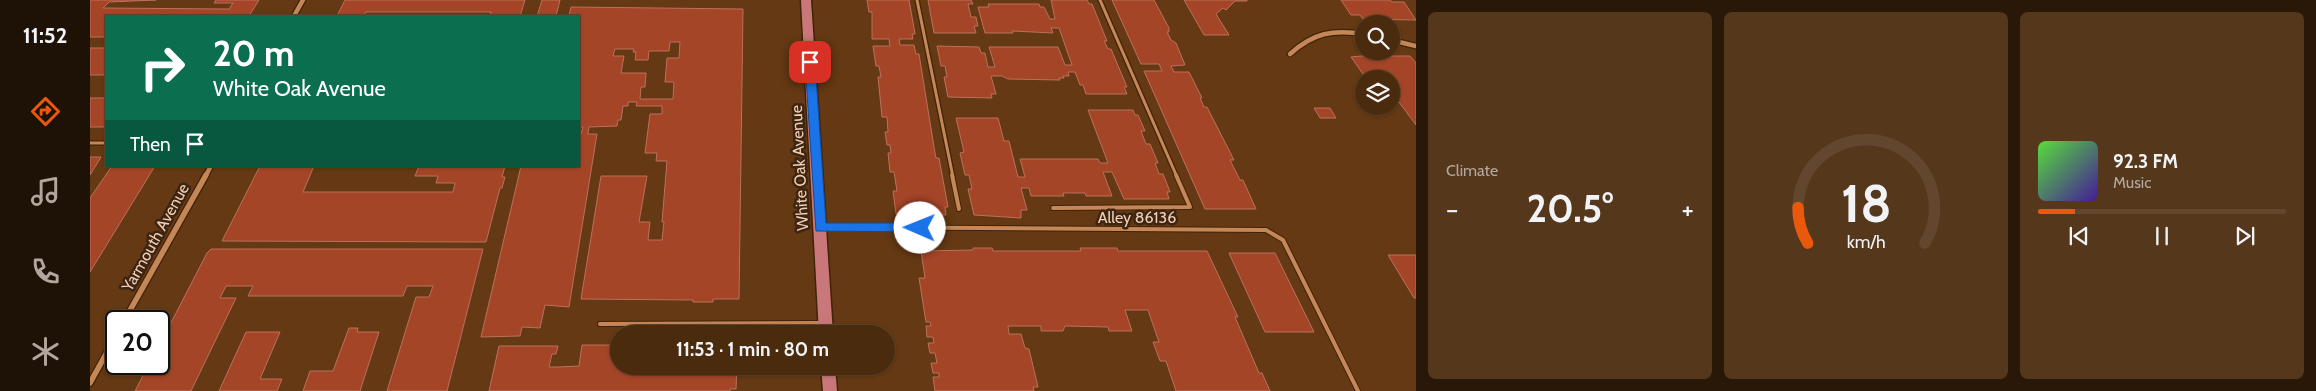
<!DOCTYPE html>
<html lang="en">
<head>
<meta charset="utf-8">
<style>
	:root { --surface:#4b2b0e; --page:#55371c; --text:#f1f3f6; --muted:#b2a79e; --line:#62472e; --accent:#ea580c }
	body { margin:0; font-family:Cabin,sans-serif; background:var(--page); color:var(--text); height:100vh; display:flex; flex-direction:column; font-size:19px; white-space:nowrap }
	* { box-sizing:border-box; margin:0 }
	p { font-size:16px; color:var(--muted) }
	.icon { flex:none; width:28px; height:28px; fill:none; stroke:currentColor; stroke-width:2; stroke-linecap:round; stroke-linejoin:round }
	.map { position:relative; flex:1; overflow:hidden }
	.panel { display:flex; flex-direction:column; gap:12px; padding:12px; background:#291808; width:900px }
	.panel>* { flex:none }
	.top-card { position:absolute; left:15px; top:15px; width:475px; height:152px; border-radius:0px; box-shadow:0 1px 4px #0004,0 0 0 1px var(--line); background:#0b6e4f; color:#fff; overflow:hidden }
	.buttons { position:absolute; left:1265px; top:15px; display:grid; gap:10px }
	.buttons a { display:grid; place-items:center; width:45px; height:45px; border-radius:50%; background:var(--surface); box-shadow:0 1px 4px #0004,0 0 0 1px var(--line); font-size:25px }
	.speed { position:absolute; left:15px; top:310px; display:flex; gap:10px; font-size:25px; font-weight:700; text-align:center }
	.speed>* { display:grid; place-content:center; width:65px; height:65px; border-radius:50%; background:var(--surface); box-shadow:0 1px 4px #0004,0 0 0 1px var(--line); line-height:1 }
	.speed .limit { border:2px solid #111; border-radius:8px; background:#fff; color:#111 }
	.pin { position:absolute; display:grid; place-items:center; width:42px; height:42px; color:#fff; margin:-21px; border-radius:10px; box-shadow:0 2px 8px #0006 }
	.me { position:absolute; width:55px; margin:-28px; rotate:271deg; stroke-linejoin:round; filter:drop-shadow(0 0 4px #0008) }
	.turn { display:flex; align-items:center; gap:18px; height:105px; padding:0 25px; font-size:22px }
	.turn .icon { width:65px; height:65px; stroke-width:2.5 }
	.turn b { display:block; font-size:35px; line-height:42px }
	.then { display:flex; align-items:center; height:48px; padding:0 25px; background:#0003; gap:10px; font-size:19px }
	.big { font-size:38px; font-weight:800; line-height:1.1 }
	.panel .widget { flex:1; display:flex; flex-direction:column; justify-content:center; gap:8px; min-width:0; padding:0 18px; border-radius:8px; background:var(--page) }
	.panel .dial { align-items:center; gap:0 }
	.dial svg { height:130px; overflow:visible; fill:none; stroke:var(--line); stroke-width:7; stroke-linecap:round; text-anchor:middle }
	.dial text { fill:var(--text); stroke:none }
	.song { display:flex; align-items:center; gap:15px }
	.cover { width:60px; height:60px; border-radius:8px; background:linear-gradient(135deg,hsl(110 70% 55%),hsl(260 70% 35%)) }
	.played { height:5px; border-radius:2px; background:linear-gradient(90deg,var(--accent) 15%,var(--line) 15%) }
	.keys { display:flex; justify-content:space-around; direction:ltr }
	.heat { display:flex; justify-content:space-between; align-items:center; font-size:28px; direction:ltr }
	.panel .tiles { flex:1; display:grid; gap:12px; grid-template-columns:repeat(3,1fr) }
	.trip { position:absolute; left:520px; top:325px; width:285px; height:50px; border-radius:25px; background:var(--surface); box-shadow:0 1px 4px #0004,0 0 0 1px var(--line); font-weight:800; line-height:50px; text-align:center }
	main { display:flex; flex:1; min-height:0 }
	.menu { display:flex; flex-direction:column; width:90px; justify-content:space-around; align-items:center; background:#1e1106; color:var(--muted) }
	.menu .icon { width:35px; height:35px }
	.menu .active { color:var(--accent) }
	.menu b { font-size:22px; color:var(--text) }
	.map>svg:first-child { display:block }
	.building { fill:#a54527; stroke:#bb715b; fill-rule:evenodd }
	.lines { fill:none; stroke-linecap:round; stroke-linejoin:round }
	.lane-far1-casing { stroke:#412309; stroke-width:5.5 }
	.lane-casing { stroke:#412309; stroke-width:6 }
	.street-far1-casing { stroke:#412309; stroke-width:7 }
	.street-casing { stroke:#412309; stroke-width:8 }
	.primary-casing { stroke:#412309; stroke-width:3 }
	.lane-far1 { stroke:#c58757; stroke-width:3 }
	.lane { stroke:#c58757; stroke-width:4 }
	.street-far1 { stroke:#c58757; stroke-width:4.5 }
	.street { stroke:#c58757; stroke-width:5.5 }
	.primary { fill:#c97779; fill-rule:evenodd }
	.route { fill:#1a73e8; stroke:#114b97 }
	.labels { text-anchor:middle; stroke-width:5; stroke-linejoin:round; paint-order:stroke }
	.street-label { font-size:16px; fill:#efceb6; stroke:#3e2511 }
</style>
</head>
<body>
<main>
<nav class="menu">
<b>11:52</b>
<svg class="icon active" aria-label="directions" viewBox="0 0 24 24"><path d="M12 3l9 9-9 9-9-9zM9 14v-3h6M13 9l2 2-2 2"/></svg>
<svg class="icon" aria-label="music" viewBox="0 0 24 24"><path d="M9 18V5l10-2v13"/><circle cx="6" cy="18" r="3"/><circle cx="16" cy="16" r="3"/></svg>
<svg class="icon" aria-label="phone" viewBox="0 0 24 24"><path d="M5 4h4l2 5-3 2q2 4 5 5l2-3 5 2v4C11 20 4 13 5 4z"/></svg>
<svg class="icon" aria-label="climate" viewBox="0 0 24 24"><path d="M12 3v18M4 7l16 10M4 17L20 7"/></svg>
</nav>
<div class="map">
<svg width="1326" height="391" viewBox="0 0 1326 391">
	<rect width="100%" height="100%" fill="#643913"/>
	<g class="building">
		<path d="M 0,0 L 66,0 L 19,2 L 13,8 L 139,9 L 143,3 L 124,3 L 126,0 L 169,0 L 159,16 L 16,16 L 16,37 L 0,37 Z"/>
		<path d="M 255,0 L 435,0 L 430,16 L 400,16 L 401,12 L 276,12 L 274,16 L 247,16 Z"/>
		<path d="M 452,0 L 470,0 L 466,16 L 447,16 Z"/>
		<path d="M 777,0 L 819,0 L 825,34 L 822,34 L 823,39 L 809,39 L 810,45 L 824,45 L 826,54 L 829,54 L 844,147 L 846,158 L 849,158 L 858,207 L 855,207 L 856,215 L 806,214 L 803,191 L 807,191 L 804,172 L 800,172 L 798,153 L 801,153 L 800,145 L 797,145 L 795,132 L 798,132 L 797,117 L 792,117 L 788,77 L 791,77 L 789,66 L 786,66 L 783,46 L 800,46 L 799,39 L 782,39 L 782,12 L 779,12 Z"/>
		<path d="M 838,0 L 881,0 L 883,4 L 878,4 L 881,17 L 886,17 L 888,26 L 884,26 L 886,33 L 844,33 Z"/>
		<path d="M 961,0 L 997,0 L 999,4 L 1002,4 L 1017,41 L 1014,41 L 1018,49 L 1021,49 L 1037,87 L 1034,87 L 1037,94 L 996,94 L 993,85 L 990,85 L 985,72 L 978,72 L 979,76 L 973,76 L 974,78 L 969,78 L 970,80 L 918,79 L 912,76 L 901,76 L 906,94 L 901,94 L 902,98 L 858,97 L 854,77 L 857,77 L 855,66 L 851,66 L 847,46 L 889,47 L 891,53 L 895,53 L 898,67 L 905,67 L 899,47 L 968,47 L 975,65 L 982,65 L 969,28 L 961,28 L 963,33 L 922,31 L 923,33 L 895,33 L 888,7 L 899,7 L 898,4 L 949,4 L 950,7 L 954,7 L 960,19 L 965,19 Z"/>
		<path d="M 1022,0 L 1064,0 L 1079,28 L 1079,32 L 1077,32 L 1081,40 L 1086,43 L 1095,65 L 1081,66 L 1084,72 L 1099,72 L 1112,98 L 1110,98 L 1114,107 L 1117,107 L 1144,160 L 1140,160 L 1150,180 L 1153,180 L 1166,209 L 1115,209 L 1054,71 L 1072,71 L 1069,64 L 1051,64 Z"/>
		<path d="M 1094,0 L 1157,0 L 1157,1 L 1145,1 L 1136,10 L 1133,8 L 1126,14 L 1139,35 L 1114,35 Z"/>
		<path d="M 1251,0 L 1300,0 L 1302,2 L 1314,2 L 1326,20 L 1273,19 L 1270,15 L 1261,15 Z"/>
		<path d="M 481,7 L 653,9 L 649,299 L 623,299 L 623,302 L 603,302 L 603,300 L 491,299 L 511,176 L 557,176 L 549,222 L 560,222 L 558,240 L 572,240 L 574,222 L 572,222 L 577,161 L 566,161 L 567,153 L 555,153 L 560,114 L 572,114 L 572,106 L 546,106 L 547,102 L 538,102 L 538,106 L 533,106 L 531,120 L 528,120 L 527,126 L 499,127 L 498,134 L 507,134 L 479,307 L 455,305 L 450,328 L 432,327 L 430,336 L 391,337 L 431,166 L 489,166 L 489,134 L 491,134 L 493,127 L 489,127 L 489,16 L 479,16 ZM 580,42 L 590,42 L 589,58 L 577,58 L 575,82 L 584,82 L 583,99 L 550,99 L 551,87 L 555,87 L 556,73 L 531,73 L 534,56 L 523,56 L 525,49 L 544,49 L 543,52 L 546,52 L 545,60 L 558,60 L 559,51 L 579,51 Z"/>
		<rect x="0" y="48" width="16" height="27"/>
		<path d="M 1271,56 L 1320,56 L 1326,63 L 1326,125 L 1309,102 L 1301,102 L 1301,79 L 1274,79 L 1274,84 L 1271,81 L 1276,74 L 1273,74 L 1261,57 Z"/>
		<rect x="0" y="98" width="16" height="29"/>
		<path d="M 1224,108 L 1240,108 L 1246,118 L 1230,118 Z"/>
		<path d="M 998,110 L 1043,110 L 1045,115 L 1048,115 L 1055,131 L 1051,131 L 1056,144 L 1060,144 L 1068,163 L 1065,163 L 1069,174 L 1073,174 L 1077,184 L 1080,192 L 1077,192 L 1079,199 L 1034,199 L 1022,172 L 1013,172 L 1022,196 L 996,196 L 995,193 L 973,193 L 974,196 L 941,196 L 939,188 L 931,188 L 937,210 L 931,210 L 931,218 L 884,215 L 878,189 L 882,189 L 879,175 L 875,175 L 870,153 L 874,152 L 866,118 L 908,118 L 914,141 L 919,141 L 928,177 L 935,177 L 930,159 L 1008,159 L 1010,163 L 1018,163 Z"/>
		<path d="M 0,157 L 11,157 L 0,175 Z"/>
		<path d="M 22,166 L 65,166 L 0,272 L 0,198 Z"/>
		<path d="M 170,166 L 224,166 L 213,192 L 363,192 L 365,183 L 346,183 L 348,176 L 325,176 L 329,166 L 415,166 L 412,177 L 415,177 L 412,188 L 410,188 L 396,242 L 132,241 Z"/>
		<path d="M 883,248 L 902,248 L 903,251 L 991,251 L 990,248 L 1027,248 L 1028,251 L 1117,251 L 1148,317 L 1145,317 L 1169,373 L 1172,373 L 1180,391 L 1086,391 L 1076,361 L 1070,361 L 1063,342 L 1069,342 L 1058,310 L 1035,310 L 1042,331 L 1019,331 L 1018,327 L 975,326 L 973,331 L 951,331 L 951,326 L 918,326 L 919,334 L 931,334 L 935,348 L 939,349 L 948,387 L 943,387 L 944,391 L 845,391 L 843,377 L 849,377 L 849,373 L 843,373 L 841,363 L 847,363 L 845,353 L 840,353 L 838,343 L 844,343 L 843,337 L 837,337 L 836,326 L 841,326 L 840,322 L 836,322 L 829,278 L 835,278 L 831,251 L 883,250 Z"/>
		<path d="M 121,249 L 393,249 L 357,391 L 297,391 L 326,297 L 339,297 L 343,286 L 317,286 L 313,296 L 158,296 L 163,286 L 136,286 L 130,298 L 146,298 L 101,391 L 45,391 L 59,364 L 69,364 L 69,346 L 117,253 Z"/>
		<path d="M 1139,253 L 1185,253 L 1224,332 L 1175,332 Z"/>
		<path d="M 1298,255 L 1326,255 L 1326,298 L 1324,298 Z"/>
		<path d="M 259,328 L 268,328 L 267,332 L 289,332 L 270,391 L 213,391 L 220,371 L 243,371 Z"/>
		<path d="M 156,332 L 190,332 L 170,379 L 192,379 L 187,391 L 129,391 Z"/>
		<path d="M 492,345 L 529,345 L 529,366 L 647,366 L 646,389 L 640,389 L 640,391 L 399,391 L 409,346 L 468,346 L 466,354 L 462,354 L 459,367 L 468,367 L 489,366 Z"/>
	</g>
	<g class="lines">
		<g class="lane-far1-casing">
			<g id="lane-far1">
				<path d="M 827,0 L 863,177"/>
				<path d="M 1010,0 L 1087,177"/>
				<path d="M 0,143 L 16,143"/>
			</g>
		</g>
		<g class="lane-casing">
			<g id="lane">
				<path d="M 862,175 L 869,209"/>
				<path d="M 963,208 L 1100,207 L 1086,175"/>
				<path d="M 732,227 L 1176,230 L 1193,240 L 1268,391"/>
				<path d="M 510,324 L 733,323"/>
			</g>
		</g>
		<g class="street-far1-casing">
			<g id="street-far1">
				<path d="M 204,16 L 213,0"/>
				<path d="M 1301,40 L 1326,46"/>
				<path d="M 1200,54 C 1223,33 1243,29 1274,34"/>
				<path d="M 115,177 L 121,166"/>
			</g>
		</g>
		<g class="street-casing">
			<g id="street">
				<path d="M 34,321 L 116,175"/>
				<path d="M 0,383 L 26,336"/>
			</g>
		</g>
		<g class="primary-casing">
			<g id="primary">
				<path d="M 711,0 L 721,0 L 743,334 L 729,334 Z"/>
				<path d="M 731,366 L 745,366 L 747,391 L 733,391 Z"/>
			</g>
		</g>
		<use href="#lane-far1" class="lane-far1"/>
		<use href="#lane" class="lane"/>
		<use href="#street-far1" class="street-far1"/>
		<use href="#street" class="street"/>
		<use href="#primary" class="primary"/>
	</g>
	<path class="route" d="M 720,59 L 725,62 L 736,223 L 830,223 L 834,225 L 834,232 L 726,231 L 715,62 Z"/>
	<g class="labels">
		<g class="street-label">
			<text transform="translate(709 168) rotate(-93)" y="6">White Oak Avenue</text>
			<text x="1047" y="223">Alley 86136</text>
			<text transform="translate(65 237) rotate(-61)" y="6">Yarmouth Avenue</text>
		</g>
	</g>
</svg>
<div class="buttons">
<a><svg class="icon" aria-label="search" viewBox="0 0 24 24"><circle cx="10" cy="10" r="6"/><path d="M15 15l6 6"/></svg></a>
<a><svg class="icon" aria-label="layers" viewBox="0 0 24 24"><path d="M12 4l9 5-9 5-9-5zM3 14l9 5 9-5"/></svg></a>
</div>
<div class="speed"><div class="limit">20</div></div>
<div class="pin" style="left:720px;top:62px;background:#d93025"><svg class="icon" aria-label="arrive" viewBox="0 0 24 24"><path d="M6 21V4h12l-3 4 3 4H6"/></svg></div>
<svg class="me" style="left:830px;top:228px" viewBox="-20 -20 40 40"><circle r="19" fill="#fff"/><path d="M0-13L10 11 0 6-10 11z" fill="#1a73e8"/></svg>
<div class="trip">11:53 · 1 min · 80 m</div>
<div class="top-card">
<div class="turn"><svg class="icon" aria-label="right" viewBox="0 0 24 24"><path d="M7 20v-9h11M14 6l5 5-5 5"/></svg><div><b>20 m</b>White Oak Avenue</div></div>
<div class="then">Then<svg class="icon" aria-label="arrive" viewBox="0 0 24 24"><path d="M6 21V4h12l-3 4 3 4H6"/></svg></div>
</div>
</div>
<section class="panel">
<div class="tiles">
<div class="widget"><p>Climate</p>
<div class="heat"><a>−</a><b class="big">20.5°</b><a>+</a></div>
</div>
<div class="widget dial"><svg viewBox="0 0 100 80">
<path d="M14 69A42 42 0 1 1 86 69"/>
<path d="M14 69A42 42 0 0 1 8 47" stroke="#ea580c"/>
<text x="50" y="56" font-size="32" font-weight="700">18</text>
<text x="50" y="72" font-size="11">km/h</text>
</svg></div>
<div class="widget">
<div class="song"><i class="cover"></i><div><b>92.3 FM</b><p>Music</p></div></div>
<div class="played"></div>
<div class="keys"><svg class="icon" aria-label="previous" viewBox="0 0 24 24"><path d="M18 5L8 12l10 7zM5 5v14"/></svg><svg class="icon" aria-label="pause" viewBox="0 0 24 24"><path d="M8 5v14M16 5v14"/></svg><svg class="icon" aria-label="next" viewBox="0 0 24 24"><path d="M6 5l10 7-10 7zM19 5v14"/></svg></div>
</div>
</div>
</section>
</main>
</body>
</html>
